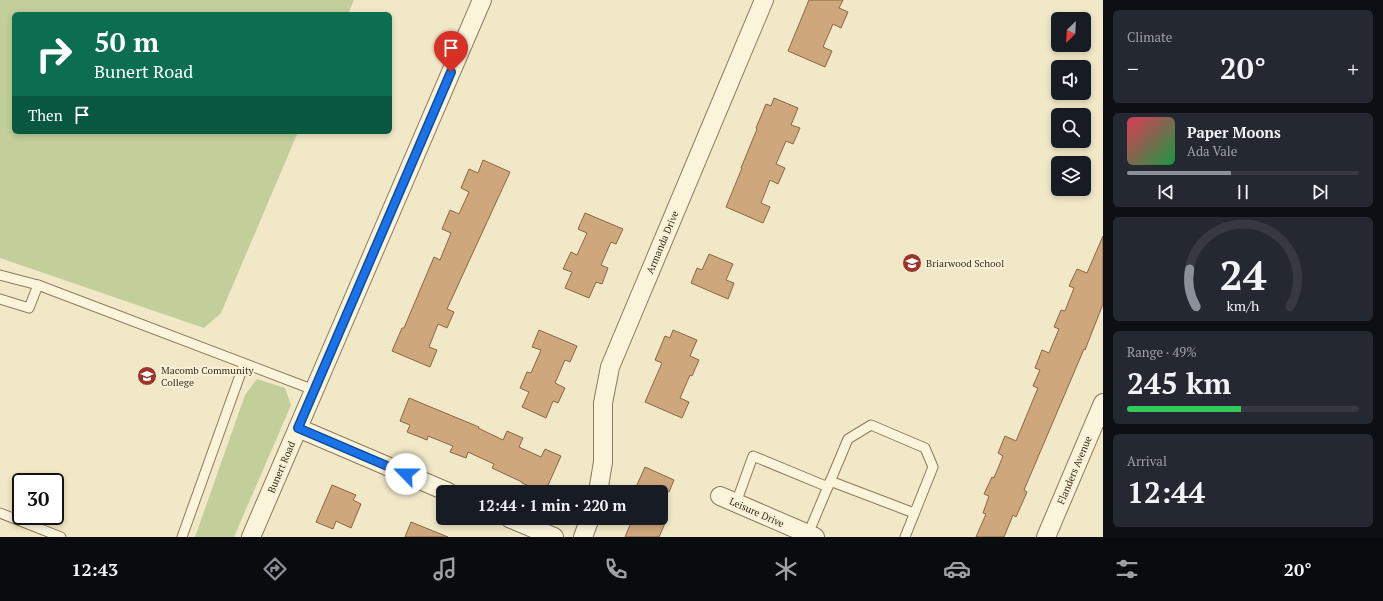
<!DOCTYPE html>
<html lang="en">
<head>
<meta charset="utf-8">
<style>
	:root { --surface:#171b24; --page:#242831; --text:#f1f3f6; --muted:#9ea1a6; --line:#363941; --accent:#8c9099 }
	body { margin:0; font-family:"PT Serif",serif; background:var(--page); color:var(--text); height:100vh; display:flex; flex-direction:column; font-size:15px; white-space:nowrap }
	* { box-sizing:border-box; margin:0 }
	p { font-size:13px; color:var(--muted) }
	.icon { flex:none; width:22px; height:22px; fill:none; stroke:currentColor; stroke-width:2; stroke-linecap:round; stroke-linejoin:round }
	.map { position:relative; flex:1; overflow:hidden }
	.panel { display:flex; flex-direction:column; gap:10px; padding:10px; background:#0d0f14; width:280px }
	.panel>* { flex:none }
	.guide { position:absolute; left:12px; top:12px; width:380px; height:122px; border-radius:6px; box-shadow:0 2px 6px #0003; background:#0b6e4f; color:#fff; overflow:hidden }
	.needle { width:26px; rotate:204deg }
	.fabs { position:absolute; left:1051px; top:12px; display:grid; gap:8px }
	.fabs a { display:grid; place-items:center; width:40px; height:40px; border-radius:6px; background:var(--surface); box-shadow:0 2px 6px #0003; font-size:20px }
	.speed { position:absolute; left:12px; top:473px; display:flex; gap:8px; font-size:20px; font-weight:700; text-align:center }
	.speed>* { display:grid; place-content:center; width:52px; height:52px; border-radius:50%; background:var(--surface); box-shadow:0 2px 6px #0003; line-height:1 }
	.speed .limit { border:2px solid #111; border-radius:6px; background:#fff; color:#111 }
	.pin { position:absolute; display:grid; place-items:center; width:34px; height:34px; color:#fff; margin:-41px -17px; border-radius:50% 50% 50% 0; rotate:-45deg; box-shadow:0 0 4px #0007 }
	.pin .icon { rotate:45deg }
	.me { position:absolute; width:44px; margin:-22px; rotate:293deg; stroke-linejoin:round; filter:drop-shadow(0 0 3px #0008) }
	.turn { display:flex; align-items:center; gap:14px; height:84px; padding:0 16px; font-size:18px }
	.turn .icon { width:52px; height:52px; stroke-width:2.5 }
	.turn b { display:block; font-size:28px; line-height:34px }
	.then { display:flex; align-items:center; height:38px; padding:0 16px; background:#0003; gap:8px; font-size:15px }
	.big { font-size:30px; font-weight:800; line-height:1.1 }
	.panel .widget { flex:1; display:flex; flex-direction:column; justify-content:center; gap:6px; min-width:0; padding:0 14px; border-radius:6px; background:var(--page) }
	.panel .dial { align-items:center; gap:0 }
	.dial svg { height:104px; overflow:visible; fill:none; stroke:var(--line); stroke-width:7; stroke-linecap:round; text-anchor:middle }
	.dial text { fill:var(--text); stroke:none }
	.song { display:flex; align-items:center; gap:12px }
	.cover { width:48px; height:48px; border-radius:6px; background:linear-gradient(135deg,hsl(350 70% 55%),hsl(140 70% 35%)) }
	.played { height:4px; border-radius:2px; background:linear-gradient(90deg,var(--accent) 45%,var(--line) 45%) }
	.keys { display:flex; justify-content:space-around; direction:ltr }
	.heat { display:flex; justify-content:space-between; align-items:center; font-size:22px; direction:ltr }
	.charge { height:6px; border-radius:3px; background:linear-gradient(90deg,#34c759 49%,var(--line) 0) }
	.trip { position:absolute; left:436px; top:485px; width:232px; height:40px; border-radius:6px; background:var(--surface); box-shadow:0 2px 6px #0003; font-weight:800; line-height:40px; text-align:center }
	.tab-bar { display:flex; height:64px; justify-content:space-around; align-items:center; background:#090b0e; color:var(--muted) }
	.tab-bar .icon { width:28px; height:28px }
	.tab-bar .on { color:var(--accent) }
	.tab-bar b { font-size:18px; color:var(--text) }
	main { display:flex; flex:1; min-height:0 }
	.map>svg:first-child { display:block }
	.green { fill:#c3cf9a }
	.building { fill:#cfa77c; stroke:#8c6641 }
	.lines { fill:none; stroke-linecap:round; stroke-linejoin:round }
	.service-casing { stroke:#8c7a5c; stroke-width:11 }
	.minor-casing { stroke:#8c7a5c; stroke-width:20 }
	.service { stroke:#faf4db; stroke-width:9 }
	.minor { stroke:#faf4db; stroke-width:18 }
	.route-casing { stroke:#114b97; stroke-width:10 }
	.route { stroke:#1a73e8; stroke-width:7 }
	.labels { text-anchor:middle; stroke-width:4; stroke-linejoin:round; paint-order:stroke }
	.street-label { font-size:10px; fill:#3c3020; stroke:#f7f1d7 }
	.poi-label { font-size:10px; fill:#3c3020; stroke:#f7f1d7; text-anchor:start }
</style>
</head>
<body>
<main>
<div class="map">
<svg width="1103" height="537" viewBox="0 0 1103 537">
	<rect width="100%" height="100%" fill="#f0e8c7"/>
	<g class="green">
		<path d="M 0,0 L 354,0 L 348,14 L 14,14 L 14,132 L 298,132 L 221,313 L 204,328 L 0,258 Z"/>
		<path d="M 257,379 L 285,388 L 291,405 L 234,537 L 195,537 L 245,395 Z"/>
	</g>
	<g class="building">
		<path d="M 809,0 L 843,0 L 839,8 L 848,12 L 841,28 L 833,24 L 823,47 L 832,51 L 825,67 L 788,51 Z"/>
		<path d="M 774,98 L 798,108 L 791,125 L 800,128 L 793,144 L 786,141 L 776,164 L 785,168 L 778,184 L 770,180 L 761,203 L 770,207 L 763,223 L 726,207 L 742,168 L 741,168 L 757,129 L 756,128 L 766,104 L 771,106 Z"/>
		<path d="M 483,160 L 510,172 L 447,309 L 454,312 L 447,328 L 438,324 L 429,347 L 437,350 L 430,367 L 392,351 L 402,328 L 404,328 L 434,257 L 440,260 L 451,233 L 442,229 L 450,210 L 459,214 L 469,192 L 461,188 L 469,169 L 478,173 Z"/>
		<path d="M 585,213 L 623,229 L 616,244 L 611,242 L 601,265 L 608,268 L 602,284 L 596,282 L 589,298 L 565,288 L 572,272 L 563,269 L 571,252 L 577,255 L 587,233 L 578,229 Z"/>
		<path d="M 1103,236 L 1103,304 L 1085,350 L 1084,349 L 1024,490 L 1027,492 L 1016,517 L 1013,515 L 1004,537 L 976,537 L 986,514 L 983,513 L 989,496 L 984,494 L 992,477 L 994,478 L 1003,456 L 998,453 L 1005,436 L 1016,441 L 1038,388 L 1033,386 L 1040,370 L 1035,368 L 1042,350 L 1049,353 L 1059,329 L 1054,327 L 1061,310 L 1065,311 L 1074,288 L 1069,286 L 1077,269 L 1087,273 Z"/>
		<path d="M 709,254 L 733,264 L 726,280 L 734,283 L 728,299 L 691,283 L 697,268 L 702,270 Z"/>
		<path d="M 539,330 L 577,346 L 570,362 L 565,360 L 555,383 L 565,388 L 558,403 L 553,401 L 546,418 L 522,407 L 529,392 L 520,388 L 527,372 L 531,373 L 541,350 L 532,347 Z"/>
		<path d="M 673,330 L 697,340 L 690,356 L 699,360 L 692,376 L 690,375 L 680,398 L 689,402 L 682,418 L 645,402 L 662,363 L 655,360 L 665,336 L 670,338 Z"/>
		<path d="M 409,398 L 479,427 L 478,428 L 503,440 L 507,431 L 523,438 L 519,447 L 541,457 L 545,449 L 561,456 L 545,492 L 543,492 L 522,483 L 522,482 L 492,468 L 494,464 L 468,452 L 466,458 L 450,452 L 453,446 L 428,436 L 427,440 L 407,432 L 410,425 L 400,421 Z"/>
		<path d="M 645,467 L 674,480 L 669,492 L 646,492 L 636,487 Z"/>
		<path d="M 332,485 L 356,495 L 353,500 L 361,504 L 351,528 L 336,521 L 333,529 L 316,522 Z"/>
		<path d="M 633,518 L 659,518 L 666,521 L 659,537 L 625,537 Z"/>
		<path d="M 411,522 L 448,537 L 405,537 Z"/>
	</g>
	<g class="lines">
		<g class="service-casing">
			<g id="service">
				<path d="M 0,275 L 38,285 L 314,390"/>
				<path d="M 0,299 L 29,308 L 38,285"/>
				<path d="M 830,481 L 914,513"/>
				<path d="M 736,503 L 753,456 L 828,487"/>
				<path d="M 0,513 L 61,537"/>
				<path d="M 808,534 L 848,439 L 871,425 L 925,448 L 933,467 L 905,537"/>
				<path d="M 182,537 L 244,364"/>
			</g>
		</g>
		<g class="minor-casing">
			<g id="minor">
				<path d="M 298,428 L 448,492"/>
				<path d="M 598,492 L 603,462 L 603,403 L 610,367 L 764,0"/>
				<path d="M 720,496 L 815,537"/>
				<path d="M 509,518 L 554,537"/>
				<path d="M 251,537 L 482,0"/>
				<path d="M 583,537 L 590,518"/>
				<path d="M 1046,537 L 1103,403"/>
			</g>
		</g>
		<use href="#service" class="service"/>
		<use href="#minor" class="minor"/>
	</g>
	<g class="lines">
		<g class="route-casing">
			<path id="route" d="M 406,474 L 298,428 L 451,72"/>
		</g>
		<use href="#route" class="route"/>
	</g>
	<defs>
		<g id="school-disc" transform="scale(1)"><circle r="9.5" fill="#9d342a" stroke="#f7f1d7"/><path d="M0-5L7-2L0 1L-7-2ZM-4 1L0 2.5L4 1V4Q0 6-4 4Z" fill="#fff"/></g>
		<g id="university-disc" transform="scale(1)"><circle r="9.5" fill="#9d342a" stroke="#f7f1d7"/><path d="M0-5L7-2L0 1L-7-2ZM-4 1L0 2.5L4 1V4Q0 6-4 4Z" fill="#fff"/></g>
	</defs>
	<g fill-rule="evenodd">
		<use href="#school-disc" x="912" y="263"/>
		<use href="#university-disc" x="147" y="376"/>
	</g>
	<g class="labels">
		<g class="street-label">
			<text transform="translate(662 242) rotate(-67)" y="4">Armanda Drive</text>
			<text transform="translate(281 467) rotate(-67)" y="4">Bunert Road</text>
			<text transform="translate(1074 470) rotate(-67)" y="4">Flanders Avenue</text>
			<text transform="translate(757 512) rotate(24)" y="4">Leisure Drive</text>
		</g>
		<g class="poi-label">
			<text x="926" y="267">Briarwood School</text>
			<text x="161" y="374">Macomb Community<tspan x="161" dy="12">College</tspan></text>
		</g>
	</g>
</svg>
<div class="fabs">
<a><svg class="needle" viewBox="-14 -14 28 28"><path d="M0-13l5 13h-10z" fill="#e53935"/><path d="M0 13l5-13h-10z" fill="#9ea1a6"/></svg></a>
<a><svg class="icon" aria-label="sound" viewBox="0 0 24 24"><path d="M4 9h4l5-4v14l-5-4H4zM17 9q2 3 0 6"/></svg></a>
<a><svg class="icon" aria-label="search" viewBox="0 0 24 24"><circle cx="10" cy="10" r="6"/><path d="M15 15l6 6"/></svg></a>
<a><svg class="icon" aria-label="layers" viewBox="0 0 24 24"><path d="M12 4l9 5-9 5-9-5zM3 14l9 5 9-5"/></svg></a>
</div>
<div class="speed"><div class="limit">30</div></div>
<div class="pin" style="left:451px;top:72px;background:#d93025"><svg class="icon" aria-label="arrive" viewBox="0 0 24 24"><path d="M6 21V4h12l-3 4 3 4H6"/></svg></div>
<svg class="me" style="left:406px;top:474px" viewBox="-20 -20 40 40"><circle r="19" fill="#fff"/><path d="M0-13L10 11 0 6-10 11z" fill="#1a73e8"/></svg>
<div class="trip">12:44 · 1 min · 220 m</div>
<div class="guide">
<div class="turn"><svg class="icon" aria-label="right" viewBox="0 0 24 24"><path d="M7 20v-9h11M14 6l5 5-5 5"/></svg><div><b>50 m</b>Bunert Road</div></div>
<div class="then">Then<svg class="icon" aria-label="arrive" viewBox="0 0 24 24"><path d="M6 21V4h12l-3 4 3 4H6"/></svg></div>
</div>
</div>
<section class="panel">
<div class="widget"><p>Climate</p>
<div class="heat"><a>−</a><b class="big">20°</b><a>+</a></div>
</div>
<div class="widget">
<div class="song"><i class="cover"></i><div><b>Paper Moons</b><p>Ada Vale</p></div></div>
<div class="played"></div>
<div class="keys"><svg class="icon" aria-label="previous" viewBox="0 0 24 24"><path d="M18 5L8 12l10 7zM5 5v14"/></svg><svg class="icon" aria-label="pause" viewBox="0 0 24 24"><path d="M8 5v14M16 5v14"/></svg><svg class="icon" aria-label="next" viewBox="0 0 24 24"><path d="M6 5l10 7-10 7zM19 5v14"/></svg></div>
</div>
<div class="widget dial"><svg viewBox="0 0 100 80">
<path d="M14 69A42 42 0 1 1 86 69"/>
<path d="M14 69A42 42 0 0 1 9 40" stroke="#8c9099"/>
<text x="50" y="56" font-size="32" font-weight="700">24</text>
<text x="50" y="72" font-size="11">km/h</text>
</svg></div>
<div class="widget"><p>Range · 49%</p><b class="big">245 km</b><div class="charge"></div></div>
<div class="widget"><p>Arrival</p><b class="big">12:44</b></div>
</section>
</main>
<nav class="tab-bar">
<b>12:43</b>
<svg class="icon on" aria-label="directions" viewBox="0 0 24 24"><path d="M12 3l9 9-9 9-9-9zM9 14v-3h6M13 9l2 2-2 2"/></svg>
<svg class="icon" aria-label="music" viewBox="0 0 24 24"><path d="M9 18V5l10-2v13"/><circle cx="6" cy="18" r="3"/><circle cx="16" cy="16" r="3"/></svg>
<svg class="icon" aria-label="phone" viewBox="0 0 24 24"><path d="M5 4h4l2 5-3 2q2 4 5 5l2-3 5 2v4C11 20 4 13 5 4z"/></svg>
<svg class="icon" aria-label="climate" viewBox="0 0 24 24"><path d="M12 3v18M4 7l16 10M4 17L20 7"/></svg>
<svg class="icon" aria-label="car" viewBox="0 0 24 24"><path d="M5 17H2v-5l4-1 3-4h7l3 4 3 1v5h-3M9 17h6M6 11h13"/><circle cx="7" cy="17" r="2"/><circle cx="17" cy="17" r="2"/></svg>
<svg class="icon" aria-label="filters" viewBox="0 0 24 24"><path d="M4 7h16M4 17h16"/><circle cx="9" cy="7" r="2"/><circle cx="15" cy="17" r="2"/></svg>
<b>20°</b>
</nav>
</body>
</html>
